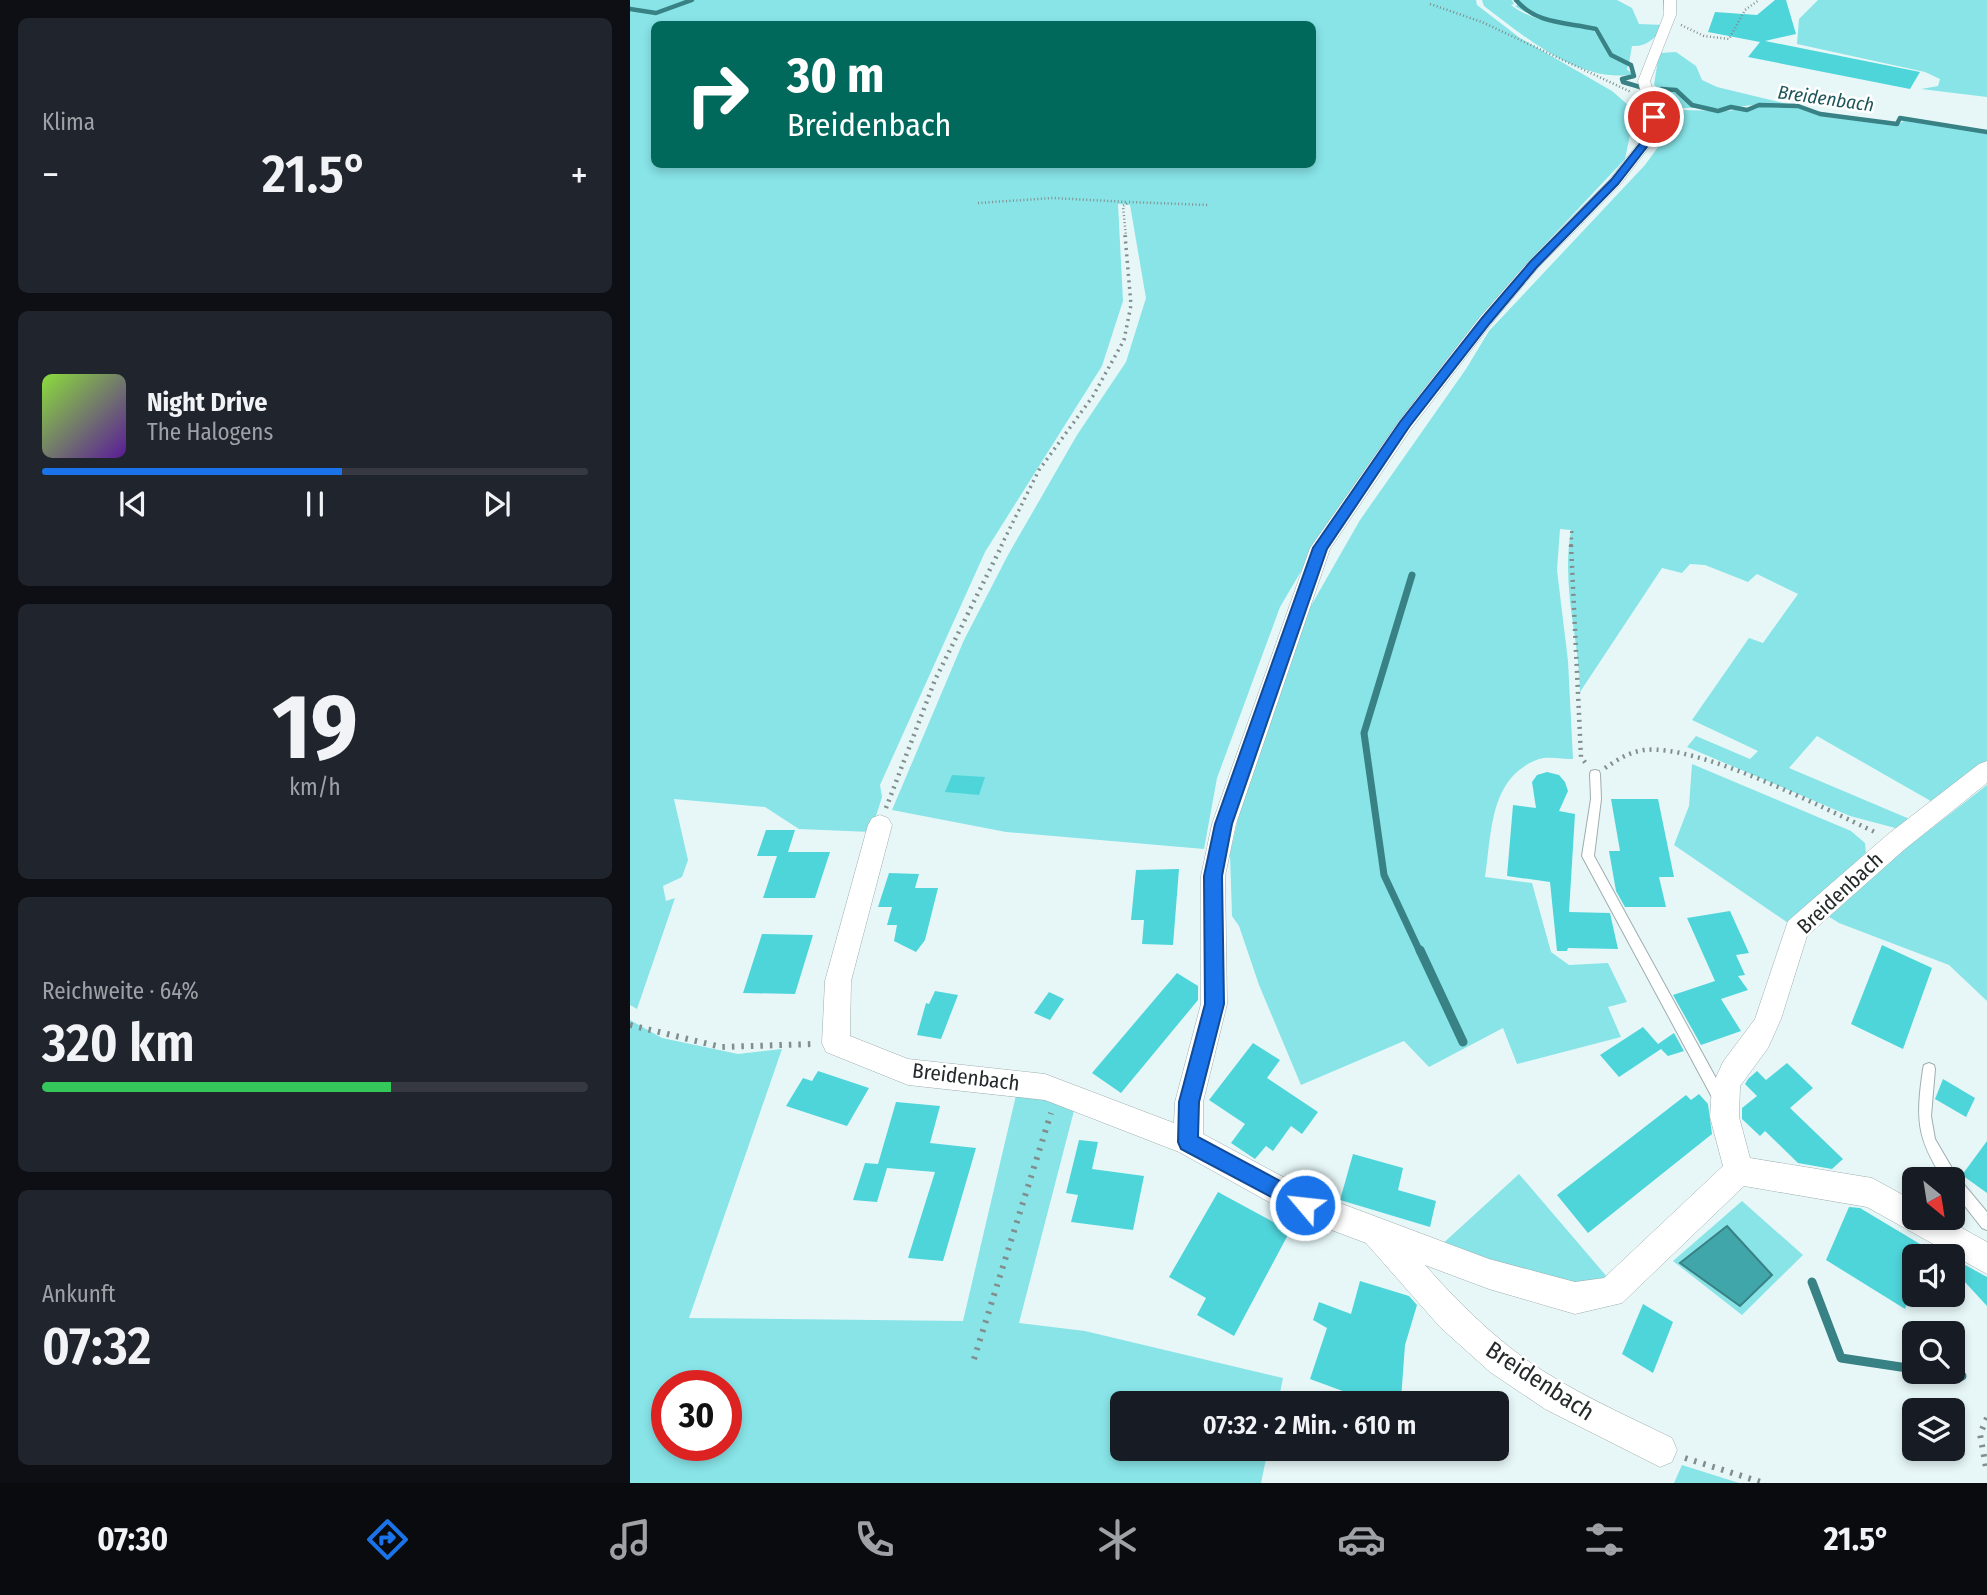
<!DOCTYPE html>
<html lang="de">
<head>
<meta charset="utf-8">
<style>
	:root { --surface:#171b24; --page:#20242c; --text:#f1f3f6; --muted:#9ea1a6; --line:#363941; --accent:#1a73e8 }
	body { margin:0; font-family:"Fira Sans Condensed",sans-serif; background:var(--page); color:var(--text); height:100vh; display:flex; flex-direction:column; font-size:26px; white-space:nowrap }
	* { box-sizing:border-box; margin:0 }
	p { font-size:23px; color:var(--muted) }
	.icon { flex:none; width:38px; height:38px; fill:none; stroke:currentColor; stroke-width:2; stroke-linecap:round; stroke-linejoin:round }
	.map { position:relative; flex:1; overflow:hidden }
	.side { display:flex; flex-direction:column; gap:18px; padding:18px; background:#0d0f14; width:630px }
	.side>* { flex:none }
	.banner { position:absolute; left:21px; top:21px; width:665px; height:147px; border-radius:10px; box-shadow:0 4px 10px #0003; background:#00695c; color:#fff; overflow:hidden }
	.needle { width:46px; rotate:150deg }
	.fabs { position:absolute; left:1272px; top:1167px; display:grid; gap:14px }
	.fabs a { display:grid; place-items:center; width:63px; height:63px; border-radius:10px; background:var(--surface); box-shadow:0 4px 10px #0003; font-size:35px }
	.speed { position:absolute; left:21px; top:1370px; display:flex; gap:14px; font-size:35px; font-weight:700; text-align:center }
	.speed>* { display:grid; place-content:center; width:91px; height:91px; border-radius:50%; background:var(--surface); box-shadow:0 4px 10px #0003; line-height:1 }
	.speed .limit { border:10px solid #d22; background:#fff; color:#111 }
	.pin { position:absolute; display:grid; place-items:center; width:60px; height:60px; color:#fff; margin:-30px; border:4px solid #fff; border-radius:50%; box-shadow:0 2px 7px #0007 }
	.me { position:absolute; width:77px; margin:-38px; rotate:298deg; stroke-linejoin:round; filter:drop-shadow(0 0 5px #0008) }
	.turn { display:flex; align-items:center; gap:24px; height:147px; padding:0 21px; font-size:32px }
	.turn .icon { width:91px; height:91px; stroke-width:2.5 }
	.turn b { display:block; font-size:49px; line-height:60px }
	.big { font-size:52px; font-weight:600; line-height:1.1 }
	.side .widget { flex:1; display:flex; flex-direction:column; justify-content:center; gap:10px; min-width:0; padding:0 24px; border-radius:10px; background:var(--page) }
	.side .dial { align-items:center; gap:0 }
	.dial b { font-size:91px; line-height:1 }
	.song { display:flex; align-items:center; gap:21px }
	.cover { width:84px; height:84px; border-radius:10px; background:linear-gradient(135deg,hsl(90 70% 55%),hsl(270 70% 35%)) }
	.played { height:7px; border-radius:4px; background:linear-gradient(90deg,var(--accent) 55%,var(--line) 55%) }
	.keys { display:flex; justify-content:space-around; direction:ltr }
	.heat { display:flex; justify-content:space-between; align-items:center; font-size:38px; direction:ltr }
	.charge { height:10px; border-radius:5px; background:linear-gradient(90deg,#34c759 64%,var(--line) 0) }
	.trip { position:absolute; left:480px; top:1391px; width:399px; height:70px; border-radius:10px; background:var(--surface); box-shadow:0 4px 10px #0003; font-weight:600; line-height:70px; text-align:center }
	.tabs { display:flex; height:112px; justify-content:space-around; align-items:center; background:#090b0e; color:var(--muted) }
	.tabs .icon { width:49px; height:49px }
	.tabs .current { color:var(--accent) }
	.tabs b { font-size:32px; color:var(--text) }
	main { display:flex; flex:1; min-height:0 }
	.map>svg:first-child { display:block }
	.green { fill:#88e4e7; fill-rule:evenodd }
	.water { fill:#41a6aa; stroke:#388184; stroke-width:2 }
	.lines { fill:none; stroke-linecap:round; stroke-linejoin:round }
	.stream-far2 { stroke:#388184; stroke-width:4.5 }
	.stream-far1 { stroke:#388184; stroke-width:7 }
	.stream { stroke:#388184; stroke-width:9 }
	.building { fill:#4ed5da }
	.lane-casing { stroke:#9eadae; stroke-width:2 }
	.street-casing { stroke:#9eadae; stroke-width:1 }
	.path-far3 { stroke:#828d8d; stroke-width:2.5; stroke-dasharray:1 2.5; stroke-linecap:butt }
	.path-far2 { stroke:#828d8d; stroke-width:3.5; stroke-dasharray:2 4.5; stroke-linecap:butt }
	.path-far1 { stroke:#828d8d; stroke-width:4.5; stroke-dasharray:2 5; stroke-linecap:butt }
	.path { stroke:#828d8d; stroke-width:6; stroke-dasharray:2.5 7; stroke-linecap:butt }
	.lane { fill:#fff; fill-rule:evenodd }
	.street { fill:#fff; fill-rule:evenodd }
	.route { fill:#1a73e8; stroke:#114b97; stroke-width:2 }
	.labels { text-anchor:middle; stroke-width:5; stroke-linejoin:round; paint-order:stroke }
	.far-water-label { font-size:19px; font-style:italic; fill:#1d5658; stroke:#fff }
	.street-label { font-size:21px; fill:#242a2a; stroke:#fff }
	.near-street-label { font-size:24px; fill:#242a2a; stroke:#fff }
</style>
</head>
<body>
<main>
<section class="side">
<div class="widget"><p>Klima</p>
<div class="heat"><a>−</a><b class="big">21.5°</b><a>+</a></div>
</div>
<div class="widget">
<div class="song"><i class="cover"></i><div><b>Night Drive</b><p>The Halogens</p></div></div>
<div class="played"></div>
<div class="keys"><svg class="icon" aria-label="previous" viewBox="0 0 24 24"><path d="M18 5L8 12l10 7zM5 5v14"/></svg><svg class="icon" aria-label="pause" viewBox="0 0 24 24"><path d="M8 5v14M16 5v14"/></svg><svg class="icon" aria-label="next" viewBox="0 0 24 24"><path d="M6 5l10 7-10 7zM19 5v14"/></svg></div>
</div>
<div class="widget dial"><b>19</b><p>km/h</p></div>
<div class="widget"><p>Reichweite · 64%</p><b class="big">320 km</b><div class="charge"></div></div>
<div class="widget"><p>Ankunft</p><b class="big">07:32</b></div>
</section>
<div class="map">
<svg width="1357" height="1483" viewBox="0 0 1357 1483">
	<rect width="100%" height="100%" fill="#e7f7f8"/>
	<g class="green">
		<path d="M 0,0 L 846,0 L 847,5 L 890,38 L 982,91 L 1005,111 L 995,159 L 887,274 L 799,385 L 706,512 L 650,607 L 587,778 L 574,849 L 376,832 L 262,810 L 334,640 L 378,555 L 447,435 L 496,362 L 516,298 L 500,205 L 488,204 L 493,301 L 472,366 L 355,552 L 250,785 L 252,797 L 241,832 L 169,829 L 135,807 L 44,799 L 58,860 L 52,877 L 33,886 L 36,901 L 45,898 L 7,1009 L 0,1005 ZM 24,24 L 682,24 L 682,164 L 24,164 Z"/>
		<path d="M 852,0 L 882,0 L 884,4 L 881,5 C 905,23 931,24 962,28 L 980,55 L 998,64 L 997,70 L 1005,74 C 951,85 895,37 854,6 Z"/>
		<path d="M 886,0 L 987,0 L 1002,8 L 1009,24 L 1034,25 C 1027,37 1017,47 1002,46 L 999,63 L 982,55 L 964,27 C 933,23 911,23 885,6 L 888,5 Z"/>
		<path d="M 1188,0 L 1357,0 L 1357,97 L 1291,89 L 1308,86 L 1310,79 L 1295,72 L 1167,44 L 1169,19 Z"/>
		<path d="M 1046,52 L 1066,66 L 1072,80 L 1087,87 L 1166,106 L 1130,104 L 1099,108 L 1053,108 L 1024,85 L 1029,53 Z"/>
		<path d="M 1024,88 L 1050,110 L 1098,111 L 1133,105 L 1166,107 L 1234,120 L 1269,124 L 1275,120 L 1292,121 L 1357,134 L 1357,765 L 1306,804 L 1187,736 L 1159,768 L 1282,820 L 1269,829 L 1220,816 L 1057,747 L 1066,736 L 1120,759 L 1128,751 L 1062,720 L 1119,638 L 1133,643 L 1168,594 L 1127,574 L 1118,582 L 1075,565 L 1060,564 L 1052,573 L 1032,568 L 950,692 C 949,635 931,589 941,530 L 930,529 L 927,570 L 938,661 L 943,759 C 933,759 918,756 909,759 C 859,777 862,832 855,877 L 902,883 L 921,952 L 939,965 L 978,963 L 997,1002 L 978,1007 L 991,1037 L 887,1064 L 873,1028 L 799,1067 L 774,1041 L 671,1085 L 629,985 L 609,926 L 602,916 L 600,854 L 619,770 L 678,611 L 730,520 L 836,369 L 859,331 L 1015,165 L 1039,132 L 1037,109 Z"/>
		<path d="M 1062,764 L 1221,831 L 1235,843 L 1236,854 L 1161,925 L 1044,845 L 1059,806 Z"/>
		<path d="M 1357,785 L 1357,1001 L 1319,965 L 1209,923 L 1193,913 Z"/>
		<path d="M 0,1020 L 32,1038 L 108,1054 L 152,1049 L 59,1318 L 333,1321 L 387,1091 L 446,1103 L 389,1323 L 455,1331 L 653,1378 L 648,1403 L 492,1404 L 492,1449 L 638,1449 L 631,1483 L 0,1483 ZM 37,1386 L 96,1386 L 96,1446 L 37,1446 Z"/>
		<path d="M 889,1174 L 978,1278 L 962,1287 L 809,1247 Z"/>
		<path d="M 1112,1201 L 1173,1255 L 1112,1315 L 1043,1261 Z"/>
		<path d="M 1052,1465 L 1109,1483 L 1044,1483 Z"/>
	</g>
	<path class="water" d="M 1097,1226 L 1142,1275 L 1110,1306 L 1050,1263 Z"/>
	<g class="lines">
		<g class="stream-far2">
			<path d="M 886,0 C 907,25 937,22 966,29 L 981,55 L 1001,65 L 1004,76 L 992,79 L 993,82 L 1010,87"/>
			<path d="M 0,9 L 26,13 L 62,0"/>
			<path d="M 1031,89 L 1046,90 L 1062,105 L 1088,111 L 1101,107 L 1117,110 L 1129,105 L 1168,106 L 1190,114 L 1267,124 L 1270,118 L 1357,132"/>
		</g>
		<path class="stream-far1" d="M 782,575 L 734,733 L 754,875 L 790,952"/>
		<g class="stream">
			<path d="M 790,950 L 833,1042"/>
			<path d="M 1182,1282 L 1211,1358 L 1284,1369"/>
			<path d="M 1307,1372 L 1332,1376"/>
		</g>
	</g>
	<g class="building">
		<path d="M 1145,0 L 1156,0 L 1166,34 L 1135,41 L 1290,72 L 1280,89 L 1118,57 L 1130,42 L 1078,32 L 1085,12 L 1127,15 Z"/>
		<path d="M 917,772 L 929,775 L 935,782 L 938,791 L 929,811 L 945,814 L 939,912 L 980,913 L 988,949 L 938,948 L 937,951 L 927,951 L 920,882 L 877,876 L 883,805 L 906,808 L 902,782 L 907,775 Z"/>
		<path d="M 322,775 L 355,777 L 349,795 L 315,792 Z"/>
		<path d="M 981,799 L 1028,799 L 1044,877 L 1029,877 L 1036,907 L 995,907 L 986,891 L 979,851 L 990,851 Z"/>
		<path d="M 136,830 L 165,830 L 158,852 L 200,852 L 185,898 L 133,898 L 147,856 L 127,856 Z"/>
		<path d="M 549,869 L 543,945 L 512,944 L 514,920 L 501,920 L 506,870 Z"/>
		<path d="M 259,873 L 289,874 L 285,888 L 308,888 L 295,940 L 286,952 L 264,941 L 267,925 L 257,925 L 262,907 L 248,907 Z"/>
		<path d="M 1100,911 L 1119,953 L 1106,955 L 1115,975 L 1108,976 L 1118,990 L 1091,999 L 1111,1031 L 1071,1045 L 1043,995 L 1085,981 L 1057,918 Z"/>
		<path d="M 132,934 L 183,935 L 165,994 L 113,993 Z"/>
		<path d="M 1252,945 L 1302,968 L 1273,1049 L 1221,1024 Z"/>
		<path d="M 547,973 L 568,986 L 568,1000 L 491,1093 L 462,1073 Z"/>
		<path d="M 305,991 L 328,995 L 311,1039 L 287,1035 L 296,1003 L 299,1004 Z"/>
		<path d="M 419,992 L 434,999 L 420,1020 L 404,1013 Z"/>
		<path d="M 1013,1027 L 1028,1044 L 1044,1033 L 1054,1051 L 1038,1056 L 1031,1049 L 989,1077 L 970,1055 Z"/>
		<path d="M 623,1043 L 650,1060 L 637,1078 L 688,1112 L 672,1134 L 661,1126 L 643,1151 L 636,1146 L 625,1159 L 601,1143 L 615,1124 L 579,1100 Z"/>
		<path d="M 1157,1063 L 1183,1088 L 1160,1108 L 1213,1159 L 1202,1169 L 1168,1163 L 1135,1131 L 1130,1136 L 1112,1119 L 1112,1108 L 1127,1096 L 1115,1084 L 1118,1079 L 1127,1071 L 1136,1080 Z"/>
		<path d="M 188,1071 L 239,1088 L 217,1126 L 156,1106 L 173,1078 L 182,1081 Z"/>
		<path d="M 1313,1079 L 1345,1098 L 1336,1117 L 1305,1099 Z"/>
		<path d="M 1069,1094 L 1078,1104 L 1082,1134 L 958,1233 L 927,1195 L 1056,1095 L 1061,1100 Z"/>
		<path d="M 266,1102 L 310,1106 L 300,1143 L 346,1148 L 313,1261 L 278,1258 L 305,1172 L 257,1168 L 247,1202 L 223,1200 L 235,1163 L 248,1164 Z"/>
		<path d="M 449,1140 L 468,1142 L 462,1169 L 514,1176 L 503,1230 L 441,1222 L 448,1195 L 436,1193 Z"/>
		<path d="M 1357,1141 L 1357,1193 L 1332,1175 Z"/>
		<path d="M 723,1154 L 773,1168 L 768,1190 L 806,1201 L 800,1227 L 710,1200 Z"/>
		<path d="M 588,1192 L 660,1231 L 604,1336 L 567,1315 L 576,1298 L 539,1277 Z"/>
		<path d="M 1219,1207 L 1230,1208 L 1310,1256 L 1284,1256 L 1284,1286 L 1275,1309 L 1196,1260 Z"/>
		<path d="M 1328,1261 L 1357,1277 L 1357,1306 L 1323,1269 Z"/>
		<path d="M 730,1281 L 779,1296 L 787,1305 L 775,1345 L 771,1399 L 718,1393 L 680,1379 L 697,1328 L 683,1320 L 689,1302 L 721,1314 Z"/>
		<path d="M 1013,1304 L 1043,1322 L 1023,1373 L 992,1354 Z"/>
	</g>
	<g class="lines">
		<g class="lane-casing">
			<g id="lane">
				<path d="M 965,770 L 969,771 L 970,774 L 971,799 L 964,856 L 1093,1091 L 1094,1095 L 1093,1099 L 1088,1101 L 1083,1099 L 952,856 L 961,799 L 960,774 L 961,771 Z"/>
				<path d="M 1299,1063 L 1304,1065 L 1305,1069 L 1301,1116 L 1305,1139 L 1326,1175 L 1357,1212 L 1357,1230 L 1352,1228 L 1323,1191 L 1323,1180 L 1314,1180 C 1286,1138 1286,1118 1293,1069 L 1294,1065 Z"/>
			</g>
		</g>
		<g class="street-casing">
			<path id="street" d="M 1034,0 L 1046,0 L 1046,15 L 1020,81 L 1031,116 L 1027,137 L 990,185 L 908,268 L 862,323 L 781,429 L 700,549 L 606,824 L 595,876 L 597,1004 L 573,1102 L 573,1134 L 683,1193 L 859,1259 L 945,1282 L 974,1278 L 1093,1166 L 1080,1117 L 1082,1086 L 1093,1062 L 1125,1019 L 1158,921 L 1257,835 L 1349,764 L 1357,761 L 1357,783 L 1275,849 L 1177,936 L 1151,1019 L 1138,1048 L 1110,1086 L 1109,1117 L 1120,1158 L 1242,1178 L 1284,1201 L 1284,1218 L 1314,1218 L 1357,1242 L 1357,1274 L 1237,1207 L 1114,1186 L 992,1303 L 945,1314 L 859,1289 L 795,1265 C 826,1300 860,1334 898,1361 C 943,1392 993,1414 1042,1438 L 1047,1450 L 1042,1462 L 1030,1467 L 915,1409 L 860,1372 L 810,1327 L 736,1243 L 664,1216 L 549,1152 L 415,1100 L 278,1085 L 196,1052 L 192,1043 L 195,981 L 238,825 L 242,818 L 250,815 L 258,818 L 262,825 L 221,981 L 220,1036 L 278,1059 L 415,1074 L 544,1123 L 545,1102 L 571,1004 L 571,876 L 582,824 L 680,548 L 769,421 L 850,317 L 898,262 L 980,179 L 1013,137 L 1017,116 L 1008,81 L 1034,15 Z"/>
		</g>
		<g class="path-far3">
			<path d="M 800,4 L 852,22 L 1001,92"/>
			<path d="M 1051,25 L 1074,36 L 1099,39 L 1115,10 L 1129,0"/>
			<path d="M 348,203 L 423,198 L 498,202"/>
			<path d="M 496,237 L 493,206 L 499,202 L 578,205"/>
		</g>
		<g class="path-far2">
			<path d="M 371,546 L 409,470 L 463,396 L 494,340 L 501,305 L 495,235"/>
			<path d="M 941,546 L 942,528"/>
		</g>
		<g class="path-far1">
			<path d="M 941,545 L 951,757 L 958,766"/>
			<path d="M 975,768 C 987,760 999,752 1014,750 C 1070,744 1193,808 1247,833"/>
			<path d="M 256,808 L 305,680 L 372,545"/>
		</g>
		<g class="path">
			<path d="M 0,1025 L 91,1047 L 184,1044"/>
			<path d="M 344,1359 L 421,1113"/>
			<path d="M 1357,1418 L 1350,1434 L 1357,1473"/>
			<path d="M 1055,1458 L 1134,1483"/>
		</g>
		<use href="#lane" class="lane"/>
		<use href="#street" class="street"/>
	</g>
	<path class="route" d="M 1021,115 L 1029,117 L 1023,139 L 988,184 L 907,267 L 860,323 L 779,427 L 697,549 L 602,824 L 592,876 L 594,1004 L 569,1102 L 568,1137 L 682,1198 L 685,1205 L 682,1212 L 675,1215 L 551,1149 L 548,1142 L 549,1102 L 575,1004 L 574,876 L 585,824 L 683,548 L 770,422 L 852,318 L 900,262 L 981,180 L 1015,137 Z"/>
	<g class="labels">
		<g class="far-water-label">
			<text transform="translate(1196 98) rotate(8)" y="7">Breidenbach</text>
		</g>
		<g class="street-label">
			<text transform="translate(1210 893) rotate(-43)" y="7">Breidenbach</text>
			<text transform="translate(336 1077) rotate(7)" y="7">Breidenbach</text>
		</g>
		<g class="near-street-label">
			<text transform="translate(910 1381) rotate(33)" y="8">Breidenbach</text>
		</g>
	</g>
</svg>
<div class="fabs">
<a><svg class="needle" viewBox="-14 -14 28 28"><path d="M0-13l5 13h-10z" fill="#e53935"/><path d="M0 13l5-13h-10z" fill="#9ea1a6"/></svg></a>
<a><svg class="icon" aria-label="sound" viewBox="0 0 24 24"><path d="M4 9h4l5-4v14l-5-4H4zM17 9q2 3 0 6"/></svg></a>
<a><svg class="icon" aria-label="search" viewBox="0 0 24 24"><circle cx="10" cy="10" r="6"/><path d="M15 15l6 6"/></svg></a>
<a><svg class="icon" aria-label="layers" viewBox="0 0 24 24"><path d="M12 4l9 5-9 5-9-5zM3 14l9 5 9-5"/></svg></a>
</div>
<div class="speed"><div class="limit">30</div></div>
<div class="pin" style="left:1024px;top:117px;background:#d93025"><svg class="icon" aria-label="arrive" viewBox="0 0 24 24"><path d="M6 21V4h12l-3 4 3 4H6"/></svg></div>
<svg class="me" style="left:675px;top:1205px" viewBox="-20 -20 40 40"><circle r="17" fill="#1a73e8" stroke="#fff" stroke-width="3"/><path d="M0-11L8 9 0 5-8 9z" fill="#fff"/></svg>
<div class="trip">07:32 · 2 Min. · 610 m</div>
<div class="banner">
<div class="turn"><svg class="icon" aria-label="right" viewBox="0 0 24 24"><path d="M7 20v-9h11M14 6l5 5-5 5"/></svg><div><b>30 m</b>Breidenbach</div></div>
</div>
</div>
</main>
<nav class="tabs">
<b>07:30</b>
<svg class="icon current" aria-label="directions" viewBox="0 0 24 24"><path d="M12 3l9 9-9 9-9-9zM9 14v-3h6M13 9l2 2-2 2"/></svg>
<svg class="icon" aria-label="music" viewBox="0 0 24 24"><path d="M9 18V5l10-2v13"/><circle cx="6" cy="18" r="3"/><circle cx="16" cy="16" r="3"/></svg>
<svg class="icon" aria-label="phone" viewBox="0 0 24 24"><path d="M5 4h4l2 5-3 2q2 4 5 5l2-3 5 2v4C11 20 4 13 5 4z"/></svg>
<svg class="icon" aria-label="climate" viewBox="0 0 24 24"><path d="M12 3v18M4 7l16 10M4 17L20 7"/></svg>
<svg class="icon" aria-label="car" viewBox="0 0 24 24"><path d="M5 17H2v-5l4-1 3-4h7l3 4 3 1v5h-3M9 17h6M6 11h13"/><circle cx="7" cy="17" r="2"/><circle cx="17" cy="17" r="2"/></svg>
<svg class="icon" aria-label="filters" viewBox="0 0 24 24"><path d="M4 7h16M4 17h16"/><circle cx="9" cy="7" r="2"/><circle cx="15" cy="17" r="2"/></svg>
<b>21.5°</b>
</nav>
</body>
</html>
